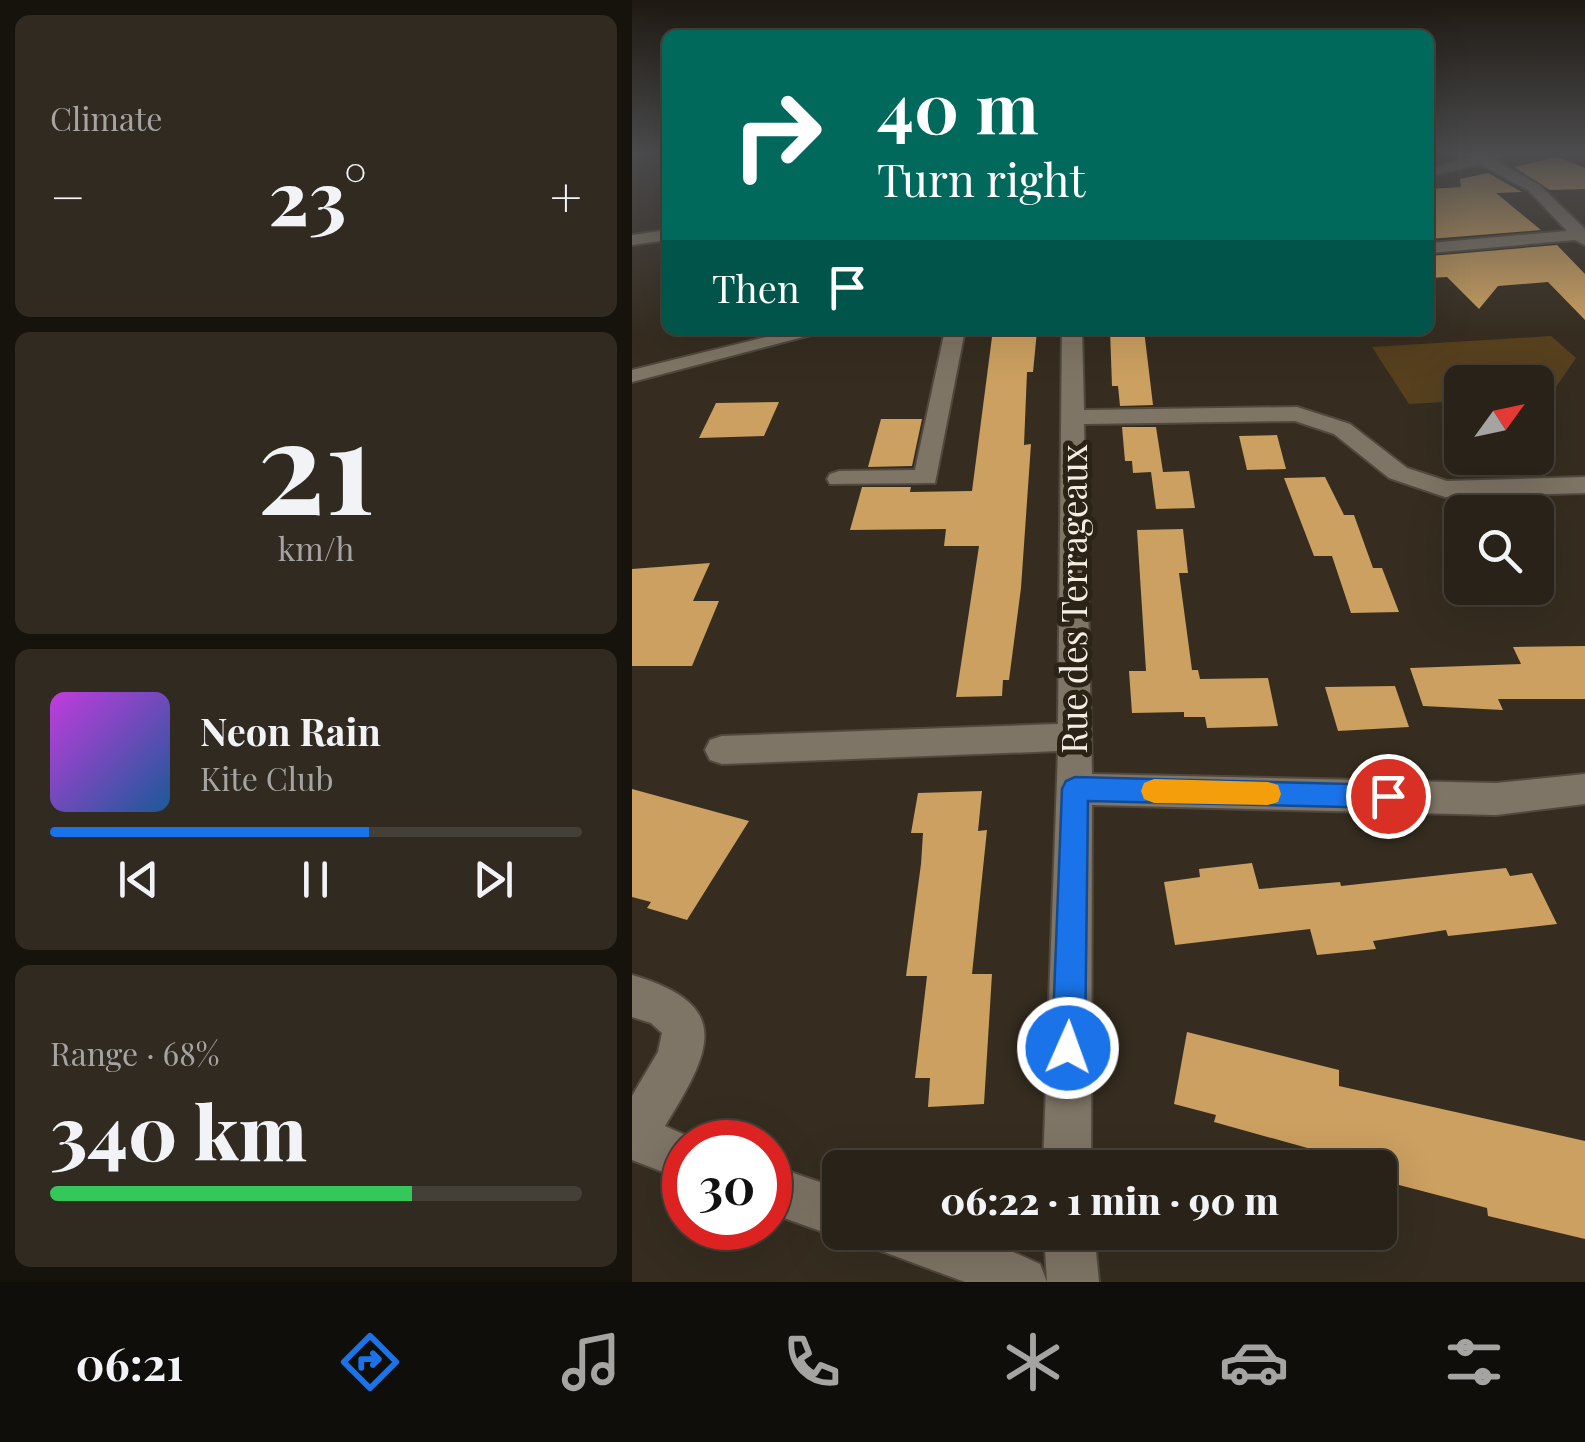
<!DOCTYPE html>
<html lang="en">
<head>
<meta charset="utf-8">
<style>
	:root { --surface:#282218; --page:#302a21; --text:#f1f3f6; --muted:#a5a4a2; --line:#443f37; --accent:#1a73e8 }
	body { margin:0; font-family:"Playfair Display",serif; background:var(--page); color:var(--text); height:100vh; display:flex; flex-direction:column; font-size:38px; white-space:nowrap }
	* { box-sizing:border-box; margin:0 }
	p { font-size:32px; color:var(--muted) }
	.icon { flex:none; width:55px; height:55px; fill:none; stroke:currentColor; stroke-width:2; stroke-linecap:round; stroke-linejoin:round }
	.map { position:relative; flex:1; overflow:hidden }
	.sheet { display:flex; flex-direction:column; gap:15px; padding:15px; background:#16130d; width:632px }
	.sheet>* { flex:none }
	.banner { position:absolute; left:30px; top:30px; width:772px; height:305px; border-radius:15px; box-shadow:0 10px 40px #0002,0 0 0 2px var(--line); background:#00695c; color:#fff; overflow:hidden }
	.needle { width:65px; rotate:57deg }
	.fabs { position:absolute; left:812px; top:365px; display:grid; gap:20px }
	.fabs a { display:grid; place-items:center; width:110px; height:110px; border-radius:15px; background:var(--surface); box-shadow:0 10px 40px #0002,0 0 0 2px var(--line); font-size:50px }
	.speed { position:absolute; left:30px; top:1120px; display:flex; gap:20px; font-size:50px; font-weight:700; text-align:center }
	.speed>* { display:grid; place-content:center; width:130px; height:130px; border-radius:50%; background:var(--surface); box-shadow:0 10px 40px #0002,0 0 0 2px var(--line); line-height:1 }
	.speed .limit { border:15px solid #d22; background:#fff; color:#111 }
	.pin { position:absolute; display:grid; place-items:center; width:85px; height:85px; color:#fff; margin:-42px; border:5px solid #fff; border-radius:50%; box-shadow:0 2px 10px #0007 }
	.me { position:absolute; width:110px; margin:-55px; rotate:2deg; stroke-linejoin:round; filter:drop-shadow(0 0 8px #0008) }
	.turn { display:flex; align-items:center; gap:35px; height:210px; padding:0 50px; font-size:45px }
	.turn .icon { width:130px; height:130px; stroke-width:2.5 }
	.turn b { display:block; font-size:70px; line-height:85px }
	.then { display:flex; align-items:center; height:95px; padding:0 50px; background:#0003; gap:20px; font-size:38px }
	.big { font-size:75px; font-weight:800; line-height:1.1 }
	.sheet .card { flex:1; display:flex; flex-direction:column; justify-content:center; gap:15px; min-width:0; padding:0 35px; border-radius:15px; background:var(--page) }
	.sheet .dial { align-items:center; gap:0 }
	.dial b { font-size:130px; line-height:1 }
	.song { display:flex; align-items:center; gap:30px }
	.cover { width:120px; height:120px; border-radius:15px; background:linear-gradient(135deg,hsl(290 70% 55%),hsl(210 70% 35%)) }
	.played { height:10px; border-radius:5px; background:linear-gradient(90deg,var(--accent) 60%,var(--line) 60%) }
	.keys { display:flex; justify-content:space-around; direction:ltr }
	.heat { display:flex; justify-content:space-between; align-items:center; font-size:55px; direction:ltr }
	.charge { height:15px; border-radius:8px; background:linear-gradient(90deg,#34c759 68%,var(--line) 0) }
	.trip { position:absolute; left:190px; top:1150px; width:575px; height:100px; border-radius:15px; background:var(--surface); box-shadow:0 10px 40px #0002,0 0 0 2px var(--line); font-weight:800; line-height:100px; text-align:center }
	.menu { display:flex; height:160px; justify-content:space-around; align-items:center; background:#100e0a; color:var(--muted) }
	.menu .icon { width:70px; height:70px }
	.menu .selected { color:var(--accent) }
	.menu b { font-size:45px; color:var(--text) }
	main { display:flex; flex:1; min-height:0 }
	.map>svg:first-child { display:block }
	.green { fill:#56401e }
	.building { fill:#cba060 }
	.lines { fill:none; stroke-linecap:round; stroke-linejoin:round }
	.minor-casing { stroke:#51493e; stroke-width:4 }
	.minor { fill:#7f7566; fill-rule:evenodd }
	.route { fill:#1a73e8; stroke:#114b97; stroke-width:2.5 }
	.slow { fill:#f59e0b }
	.labels { text-anchor:middle; stroke-width:10; stroke-linejoin:round; paint-order:stroke }
	.street-label { font-size:35px; fill:#f3ede4; stroke:#2c2317 }
</style>
</head>
<body>
<main>
<section class="sheet">
<div class="card"><p>Climate</p>
<div class="heat"><a>−</a><b class="big">23°</b><a>+</a></div>
</div>
<div class="card dial"><b>21</b><p>km/h</p></div>
<div class="card">
<div class="song"><i class="cover"></i><div><b>Neon Rain</b><p>Kite Club</p></div></div>
<div class="played"></div>
<div class="keys"><svg class="icon" aria-label="previous" viewBox="0 0 24 24"><path d="M18 5L8 12l10 7zM5 5v14"/></svg><svg class="icon" aria-label="pause" viewBox="0 0 24 24"><path d="M8 5v14M16 5v14"/></svg><svg class="icon" aria-label="next" viewBox="0 0 24 24"><path d="M6 5l10 7-10 7zM19 5v14"/></svg></div>
</div>
<div class="card"><p>Range · 68%</p><b class="big">340 km</b><div class="charge"></div></div>
</section>
<div class="map">
<svg width="953" height="1282" viewBox="0 0 953 1282">
	<rect width="100%" height="100%" fill="#362d20"/>
	<path class="green" d="M 919,336 L 944,358 L 917,397 L 905,397 L 905,382 L 830,382 L 830,401 L 777,404 L 740,347 Z"/>
	<g class="building">
		<path d="M 925,157 L 953,168 L 953,189 L 918,190 L 882,167 Z"/>
		<path d="M 856,173 L 890,192 L 864,193 L 909,230 L 798,239 L 798,189 L 829,187 L 828,179 Z"/>
		<path d="M 925,245 L 953,274 L 953,320 L 916,282 L 866,286 L 847,309 L 815,277 L 798,278 L 798,256 Z"/>
		<path d="M 372,330 L 405,331 L 401,372 L 395,372 L 392,445 L 399,444 L 389,588 L 377,680 L 371,680 L 370,696 L 324,697 L 347,546 L 312,546 L 314,529 L 218,530 L 230,487 L 279,487 L 278,492 L 340,491 L 360,337 L 371,337 Z"/>
		<path d="M 478,330 L 512,330 L 521,405 L 488,406 L 486,386 L 480,386 Z"/>
		<path d="M 147,402 L 132,436 L 67,438 L 84,403 Z"/>
		<path d="M 249,419 L 290,419 L 280,466 L 236,467 Z"/>
		<path d="M 490,427 L 524,427 L 531,472 L 557,471 L 563,508 L 524,509 L 519,472 L 501,473 L 500,461 L 493,461 Z"/>
		<path d="M 645,435 L 654,469 L 615,470 L 607,436 Z"/>
		<path d="M 693,477 L 712,515 L 722,515 L 741,568 L 750,568 L 767,612 L 719,613 L 700,556 L 682,556 L 652,478 Z"/>
		<path d="M 551,529 L 556,573 L 547,573 L 560,670 L 566,670 L 568,679 L 636,678 L 646,726 L 575,728 L 573,717 L 552,717 L 552,712 L 500,713 L 497,671 L 514,671 L 505,530 Z"/>
		<path d="M 78,563 L 61,601 L 87,601 L 60,666 L 0,666 L 0,569 Z"/>
		<path d="M 953,646 L 953,699 L 866,699 L 871,710 L 791,706 L 778,668 L 889,664 L 881,647 Z"/>
		<path d="M 763,686 L 777,727 L 706,731 L 693,687 Z"/>
		<path d="M 0,789 L 117,821 L 55,920 L 15,908 L 19,902 L 0,897 Z"/>
		<path d="M 350,791 L 346,831 L 355,830 L 340,974 L 360,974 L 352,1104 L 296,1107 L 298,1078 L 283,1078 L 295,976 L 274,976 L 289,864 L 291,833 L 279,833 L 286,793 Z"/>
		<path d="M 620,863 L 627,889 L 708,882 L 709,886 L 874,868 L 878,876 L 900,873 L 925,924 L 816,936 L 814,930 L 741,941 L 744,949 L 685,955 L 678,929 L 543,945 L 532,882 L 568,877 L 567,869 Z"/>
		<path d="M 555,1032 L 707,1070 L 707,1086 L 953,1141 L 953,1239 L 856,1216 L 855,1208 L 748,1180 L 748,1168 L 703,1168 L 704,1156 L 582,1122 L 584,1115 L 542,1104 Z"/>
	</g>
	<g class="lines">
		<g class="minor-casing">
			<g id="minor">
				<path d="M 833,154 L 869,154 L 862,160 L 907,185 L 953,229 L 953,245 L 943,240 L 798,253 L 798,243 L 935,231 L 897,191 L 848,164 L 798,176 L 798,168 L 837,158 Z"/>
				<path d="M 35,230 L 35,240 L 0,245 L 0,235 Z"/>
				<path d="M 163,330 L 198,330 L 0,382 L 0,370 Z"/>
				<path d="M 313,330 L 333,330 L 303,483 L 198,484 L 195,479 L 198,474 L 207,471 L 283,470 Z"/>
				<path d="M 430,330 L 450,330 L 452,410 L 665,407 L 718,424 L 775,468 L 815,481 L 953,477 L 953,493 L 813,497 L 757,478 L 702,434 L 663,421 L 452,424 L 460,774 L 864,783 L 953,774 L 953,804 L 864,815 L 460,805 L 459,1168 L 411,1168 L 426,751 L 90,764 L 78,760 L 73,750 L 78,740 L 90,736 L 426,724 Z"/>
				<path d="M 0,975 C 103,1005 79,1051 33,1126 L 69,1142 L 52,1142 L 52,1180 L 0,1160 L 0,1096 L 26,1052 L 30,1033 L 19,1023 L 0,1017 Z"/>
				<path d="M 138,1165 L 208,1189 L 208,1232 L 222,1232 L 208,1238 L 138,1213 Z"/>
				<path d="M 237,1232 L 336,1232 L 408,1264 L 415,1282 L 412,1232 L 462,1232 L 467,1282 L 333,1282 L 244,1249 Z"/>
			</g>
		</g>
		<use href="#minor" class="minor"/>
	</g>
	<linearGradient id="sky" x2="0" y2="1"><stop stop-color="#1e1912"/><stop offset="0.46" stop-color="#4c4c4e"/><stop offset="1" stop-color="#4c4c4e" stop-opacity="0"/></linearGradient>
	<rect width="953" height="333" fill="url(#sky)"/>
	<path class="route" d="M 443,777 L 756,785 L 765,788 L 769,796 L 765,805 L 756,808 L 456,801 L 453,1048 L 448,1060 L 436,1064 L 425,1060 L 420,1048 L 430,789 L 434,781 Z"/>
	<path class="slow" d="M 522,779 L 636,782 L 646,785 L 649,794 L 646,802 L 636,805 L 522,803 L 512,799 L 509,791 L 512,783 Z"/>
	<g class="labels">
		<g class="street-label">
			<text transform="translate(443 599) rotate(-90)" y="12">Rue des Terrageaux</text>
		</g>
	</g>
</svg>
<div class="fabs">
<a><svg class="needle" viewBox="-14 -14 28 28"><path d="M0-13l5 13h-10z" fill="#e53935"/><path d="M0 13l5-13h-10z" fill="#a5a4a2"/></svg></a>
<a><svg class="icon" aria-label="search" viewBox="0 0 24 24"><circle cx="10" cy="10" r="6"/><path d="M15 15l6 6"/></svg></a>
</div>
<div class="speed"><div class="limit">30</div></div>
<div class="pin" style="left:756px;top:796px;background:#d93025"><svg class="icon" aria-label="arrive" viewBox="0 0 24 24"><path d="M6 21V4h12l-3 4 3 4H6"/></svg></div>
<svg class="me" style="left:436px;top:1048px" viewBox="-20 -20 40 40"><circle r="17" fill="#1a73e8" stroke="#fff" stroke-width="3"/><path d="M0-11L8 9 0 5-8 9z" fill="#fff"/></svg>
<div class="trip">06:22 · 1 min · 90 m</div>
<div class="banner">
<div class="turn"><svg class="icon" aria-label="right" viewBox="0 0 24 24"><path d="M7 20v-9h11M14 6l5 5-5 5"/></svg><div><b>40 m</b>Turn right</div></div>
<div class="then">Then<svg class="icon" aria-label="arrive" viewBox="0 0 24 24"><path d="M6 21V4h12l-3 4 3 4H6"/></svg></div>
</div>
</div>
</main>
<nav class="menu">
<b>06:21</b>
<svg class="icon selected" aria-label="directions" viewBox="0 0 24 24"><path d="M12 3l9 9-9 9-9-9zM9 14v-3h6M13 9l2 2-2 2"/></svg>
<svg class="icon" aria-label="music" viewBox="0 0 24 24"><path d="M9 18V5l10-2v13"/><circle cx="6" cy="18" r="3"/><circle cx="16" cy="16" r="3"/></svg>
<svg class="icon" aria-label="phone" viewBox="0 0 24 24"><path d="M5 4h4l2 5-3 2q2 4 5 5l2-3 5 2v4C11 20 4 13 5 4z"/></svg>
<svg class="icon" aria-label="climate" viewBox="0 0 24 24"><path d="M12 3v18M4 7l16 10M4 17L20 7"/></svg>
<svg class="icon" aria-label="car" viewBox="0 0 24 24"><path d="M5 17H2v-5l4-1 3-4h7l3 4 3 1v5h-3M9 17h6M6 11h13"/><circle cx="7" cy="17" r="2"/><circle cx="17" cy="17" r="2"/></svg>
<svg class="icon" aria-label="filters" viewBox="0 0 24 24"><path d="M4 7h16M4 17h16"/><circle cx="9" cy="7" r="2"/><circle cx="15" cy="17" r="2"/></svg>
</nav>
</body>
</html>
